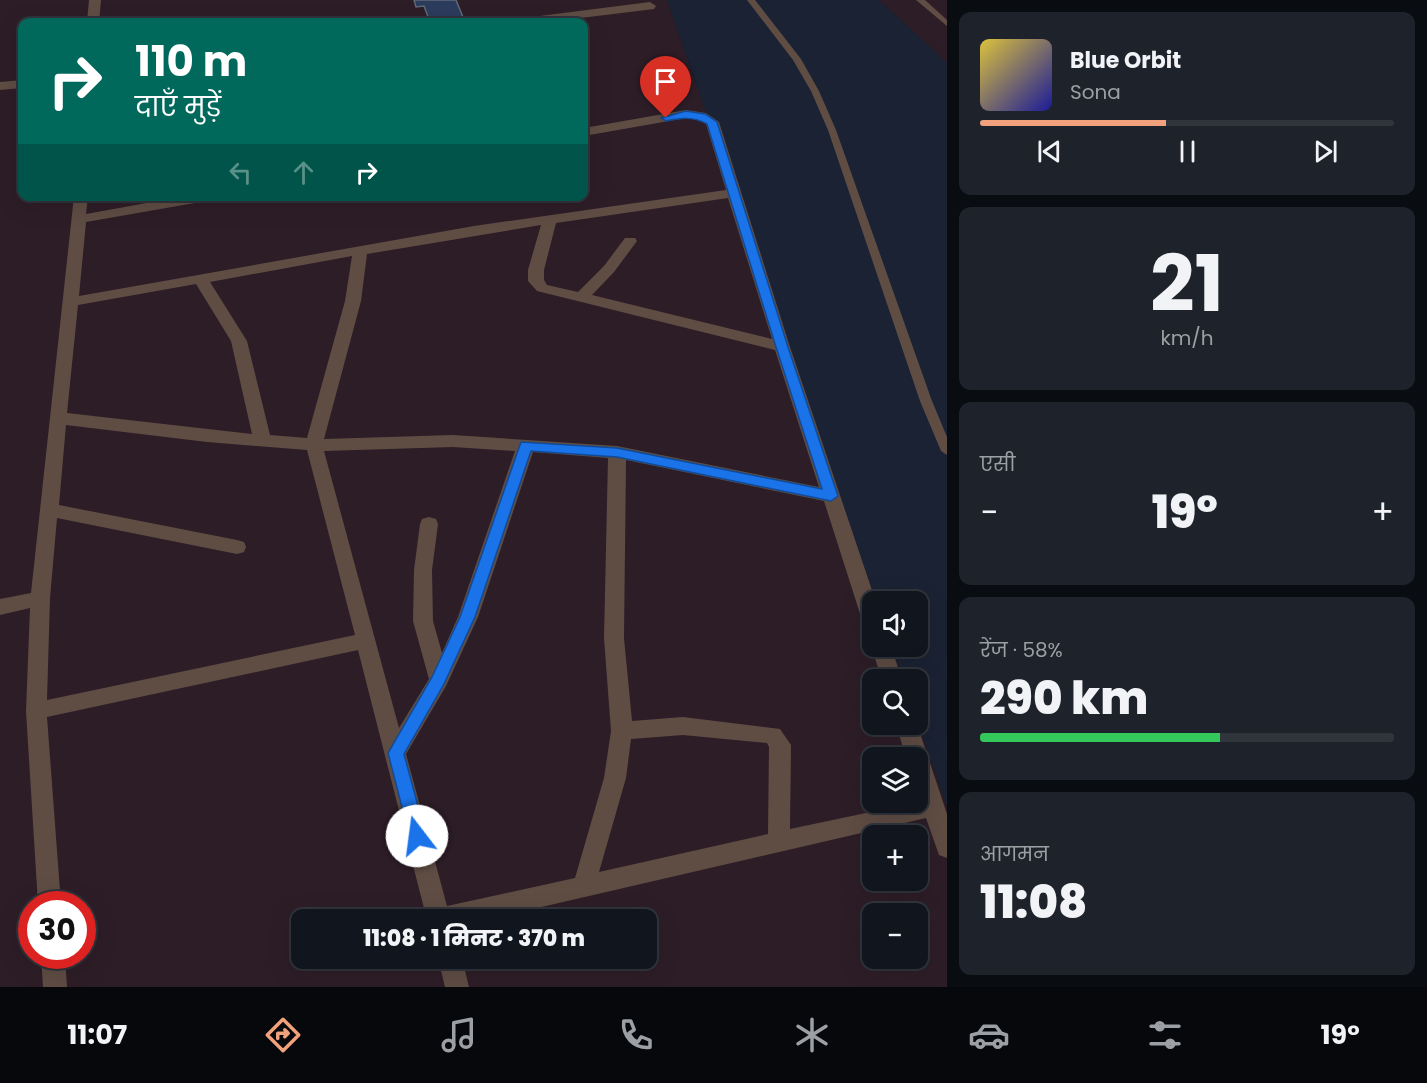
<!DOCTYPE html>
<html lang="hi">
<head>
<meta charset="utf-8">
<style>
	:root { --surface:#11151d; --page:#1e222a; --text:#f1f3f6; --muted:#9c9fa4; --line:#30343b; --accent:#f1a17b }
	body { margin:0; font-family:Poppins,"Noto Sans Devanagari",sans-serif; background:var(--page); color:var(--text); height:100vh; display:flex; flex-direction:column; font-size:22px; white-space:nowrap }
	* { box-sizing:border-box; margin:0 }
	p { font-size:20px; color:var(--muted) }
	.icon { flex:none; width:33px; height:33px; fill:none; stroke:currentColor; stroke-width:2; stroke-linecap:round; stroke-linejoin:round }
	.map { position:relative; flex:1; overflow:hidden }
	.panel { display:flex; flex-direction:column; gap:12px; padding:12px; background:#090c10; width:480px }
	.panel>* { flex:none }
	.banner { position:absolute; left:18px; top:18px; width:570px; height:183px; border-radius:12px; box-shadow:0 6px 24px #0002,0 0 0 2px var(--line); background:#00695c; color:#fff; overflow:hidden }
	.tools { position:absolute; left:862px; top:591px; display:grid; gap:12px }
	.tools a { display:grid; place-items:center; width:66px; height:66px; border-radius:12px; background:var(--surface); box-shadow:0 6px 24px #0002,0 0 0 2px var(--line); font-size:30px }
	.speed { position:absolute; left:18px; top:891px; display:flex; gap:12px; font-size:30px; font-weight:700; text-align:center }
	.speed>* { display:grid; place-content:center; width:78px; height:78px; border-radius:50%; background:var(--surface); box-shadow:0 6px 24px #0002,0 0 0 2px var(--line); line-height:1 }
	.speed .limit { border:9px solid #d22; background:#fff; color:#111 }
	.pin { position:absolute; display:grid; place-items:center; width:51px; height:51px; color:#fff; margin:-62px -26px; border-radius:50% 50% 50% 0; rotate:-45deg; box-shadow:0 0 6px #0007 }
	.pin .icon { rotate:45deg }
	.me { position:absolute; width:66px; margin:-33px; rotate:345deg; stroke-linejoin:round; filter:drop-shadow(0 0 4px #0008) }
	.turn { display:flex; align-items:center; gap:21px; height:126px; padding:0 18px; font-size:27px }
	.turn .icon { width:78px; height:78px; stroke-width:2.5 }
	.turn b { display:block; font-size:42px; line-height:51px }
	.lanes { display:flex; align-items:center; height:57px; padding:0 18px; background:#0003; justify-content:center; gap:30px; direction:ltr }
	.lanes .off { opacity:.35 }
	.big { font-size:45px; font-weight:800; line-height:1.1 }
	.panel .tile { flex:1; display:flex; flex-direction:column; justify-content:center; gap:9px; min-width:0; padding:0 21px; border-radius:12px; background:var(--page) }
	.panel .dial { align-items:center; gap:0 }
	.dial b { font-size:78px; line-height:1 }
	.song { display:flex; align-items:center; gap:18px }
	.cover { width:72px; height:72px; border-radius:9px; background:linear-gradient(135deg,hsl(50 70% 55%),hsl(240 70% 35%)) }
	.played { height:6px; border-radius:3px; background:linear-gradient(90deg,var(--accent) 45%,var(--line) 45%) }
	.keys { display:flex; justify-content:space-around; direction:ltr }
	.heat { display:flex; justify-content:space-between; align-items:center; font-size:33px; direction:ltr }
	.charge { height:9px; border-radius:4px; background:linear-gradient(90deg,#34c759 58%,var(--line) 0) }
	.trip { position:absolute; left:291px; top:909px; width:366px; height:60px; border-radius:12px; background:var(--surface); box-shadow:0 6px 24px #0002,0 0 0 2px var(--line); font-weight:800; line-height:60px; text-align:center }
	.dock { display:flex; height:96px; justify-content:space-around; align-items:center; background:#07080c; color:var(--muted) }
	.dock .icon { width:42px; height:42px }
	.dock .active { color:var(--accent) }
	.dock b { font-size:27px; color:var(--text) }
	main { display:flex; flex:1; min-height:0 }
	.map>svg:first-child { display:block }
	.industrial { fill:#2d1d27; fill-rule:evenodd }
	.built { fill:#1b2233 }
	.building { fill:#2c3c5d; stroke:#626876; stroke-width:1.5 }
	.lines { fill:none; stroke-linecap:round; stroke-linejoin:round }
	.lane { fill:#5f4d44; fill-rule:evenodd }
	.street { fill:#5f4d44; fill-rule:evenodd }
	.route { fill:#1a73e8; stroke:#114b97; stroke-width:1.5 }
</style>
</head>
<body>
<main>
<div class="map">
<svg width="947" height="987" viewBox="0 0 947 987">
	<rect width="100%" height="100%" fill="#171c27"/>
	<g class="industrial">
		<path d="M 0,0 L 667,0 L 876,601 L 873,602 L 873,646 L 891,647 L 903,679 L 873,680 L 873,724 L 918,723 L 947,807 L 947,987 L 0,987 ZM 22,22 L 584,22 L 584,196 L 22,196 ZM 873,758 L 918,758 L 918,802 L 873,802 ZM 873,836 L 918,836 L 918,880 L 873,880 ZM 32,904 L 82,904 L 82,956 L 32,956 ZM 873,914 L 918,914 L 918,958 L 873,958 ZM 302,920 L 646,920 L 646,958 L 302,958 Z"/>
		<path d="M 879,0 L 947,0 L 947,63 Z"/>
	</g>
	<path class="built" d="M 667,0 L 879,0 L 947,63 L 947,807 L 918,723 L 918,680 L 903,679 L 891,647 L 918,646 L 918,602 L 876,601 Z"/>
	<path class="building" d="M 414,0 L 456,0 L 465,22 L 430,22 L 424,6 L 416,7 Z"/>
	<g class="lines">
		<g class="lane">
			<path d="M 747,0 L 755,0 L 801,59 L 819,91 L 836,130 L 932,401 L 947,437 L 947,455 L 941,451 L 920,401 L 828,130 L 811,91 L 793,60 Z"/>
			<path d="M 916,0 L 925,0 L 947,20 L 947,26 Z"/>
		</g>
		<g class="street">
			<path d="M 89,0 L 101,0 L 99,22 L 87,22 Z"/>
			<path d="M 650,2 L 656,6 L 654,9 L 548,22 L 518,22 L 524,18 Z"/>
			<path d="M 22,80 L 22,88 L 0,90 L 0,82 Z"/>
			<path d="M 686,110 L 706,113 L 719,122 L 790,347 L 876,602 L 873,602 L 873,631 L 866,628 L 863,623 L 824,501 L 626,460 L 624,638 L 632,721 L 683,717 L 780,729 L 791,745 L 790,829 L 918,802 L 920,800 L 918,793 L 918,758 L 906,758 L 896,724 L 917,724 L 947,814 L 947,858 L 939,855 L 926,818 L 485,920 L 427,920 L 358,650 L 47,717 L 61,904 L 38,904 L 26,711 L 30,608 L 0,615 L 0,599 L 31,593 L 74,196 L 88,196 L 86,214 L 185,196 L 219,196 L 212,200 L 86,222 L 79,296 L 474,226 L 726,190 L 706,124 L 698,120 L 686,118 L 584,136 L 584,128 ZM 728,198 L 772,339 L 592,295 L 614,272 L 637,241 L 635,238 L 625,238 L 604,266 L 578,292 L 547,285 L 544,280 L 544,270 L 556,223 ZM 541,225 L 528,270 L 528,281 L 537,291 L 775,350 L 819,487 L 617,446 L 453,435 L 324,439 L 361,301 L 367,254 ZM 352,256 L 345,301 L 307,438 L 270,435 L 247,341 L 210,282 ZM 196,284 L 231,341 L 252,434 L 67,413 L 78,305 ZM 66,425 L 207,442 L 307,450 L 355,635 L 47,700 L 50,598 L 57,518 L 237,554 L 244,552 L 246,547 L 244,542 L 237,540 L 59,505 ZM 453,447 L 515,451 L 458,617 L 442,653 L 433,621 L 432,570 L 438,524 L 436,519 L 429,517 L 422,519 L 420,524 L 414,570 L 413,621 L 429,679 L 399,728 L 324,451 ZM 533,452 L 608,458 L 604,638 L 611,731 L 604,778 L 575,878 L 447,906 L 406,754 L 446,686 L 478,617 ZM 683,735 L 767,743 L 769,747 L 768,834 L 599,872 L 626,778 L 631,739 Z"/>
			<path d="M 873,642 L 873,646 L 891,646 L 902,680 L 882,680 L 871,646 Z"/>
			<path d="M 41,956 L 65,956 L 67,987 L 43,987 Z"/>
			<path d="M 438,958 L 462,958 L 469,987 L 445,987 Z"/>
		</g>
	</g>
	<path class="route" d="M 686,111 L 705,114 L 717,122 L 788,347 L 838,496 L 831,501 L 617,457 L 531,451 L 475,617 L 444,684 L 404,754 L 426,836 L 423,842 L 417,844 L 411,842 L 388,753 L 432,677 L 460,617 L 521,442 L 617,448 L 822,489 L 776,347 L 707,124 C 693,116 681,118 666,121 L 661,118 Z"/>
</svg>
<div class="tools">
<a><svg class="icon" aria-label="sound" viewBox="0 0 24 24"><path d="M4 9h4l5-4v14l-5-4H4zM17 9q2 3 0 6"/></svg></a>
<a><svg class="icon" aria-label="search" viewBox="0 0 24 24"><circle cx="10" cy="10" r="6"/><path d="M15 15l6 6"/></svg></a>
<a><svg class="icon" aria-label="layers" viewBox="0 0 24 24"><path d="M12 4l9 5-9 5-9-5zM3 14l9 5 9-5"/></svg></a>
<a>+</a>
<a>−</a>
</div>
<div class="speed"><div class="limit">30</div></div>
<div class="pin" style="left:666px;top:118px;background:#d93025"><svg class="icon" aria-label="arrive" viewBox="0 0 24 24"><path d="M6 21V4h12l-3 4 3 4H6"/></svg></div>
<svg class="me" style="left:417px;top:836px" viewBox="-20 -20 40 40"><circle r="19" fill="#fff"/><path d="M0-13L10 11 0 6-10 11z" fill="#1a73e8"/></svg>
<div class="trip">11:08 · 1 मिनट · 370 m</div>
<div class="banner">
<div class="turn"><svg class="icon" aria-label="right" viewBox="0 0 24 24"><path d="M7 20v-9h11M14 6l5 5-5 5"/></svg><div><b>110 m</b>दाएँ मुड़ें</div></div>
<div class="lanes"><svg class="icon off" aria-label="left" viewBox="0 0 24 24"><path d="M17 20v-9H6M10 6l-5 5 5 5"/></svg><svg class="icon off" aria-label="ahead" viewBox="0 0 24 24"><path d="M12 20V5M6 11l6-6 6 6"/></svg><svg class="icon" aria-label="right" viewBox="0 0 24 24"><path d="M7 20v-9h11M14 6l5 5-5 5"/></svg></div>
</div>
</div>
<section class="panel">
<div class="tile">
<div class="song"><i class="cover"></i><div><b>Blue Orbit</b><p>Sona</p></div></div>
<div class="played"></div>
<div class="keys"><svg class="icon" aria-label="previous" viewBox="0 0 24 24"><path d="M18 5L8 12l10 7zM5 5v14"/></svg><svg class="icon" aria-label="pause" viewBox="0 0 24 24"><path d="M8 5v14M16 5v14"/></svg><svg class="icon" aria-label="next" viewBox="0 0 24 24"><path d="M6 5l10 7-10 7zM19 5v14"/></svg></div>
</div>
<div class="tile dial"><b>21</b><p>km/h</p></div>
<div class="tile"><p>एसी</p>
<div class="heat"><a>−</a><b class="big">19°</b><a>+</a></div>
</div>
<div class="tile"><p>रेंज · 58%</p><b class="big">290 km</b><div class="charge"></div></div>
<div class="tile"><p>आगमन</p><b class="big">11:08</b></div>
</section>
</main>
<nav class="dock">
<b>11:07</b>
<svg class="icon active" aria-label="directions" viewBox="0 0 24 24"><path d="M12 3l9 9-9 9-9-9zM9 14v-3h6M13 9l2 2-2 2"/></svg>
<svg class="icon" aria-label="music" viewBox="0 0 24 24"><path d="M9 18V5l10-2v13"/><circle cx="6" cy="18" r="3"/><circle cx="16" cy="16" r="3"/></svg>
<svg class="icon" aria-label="phone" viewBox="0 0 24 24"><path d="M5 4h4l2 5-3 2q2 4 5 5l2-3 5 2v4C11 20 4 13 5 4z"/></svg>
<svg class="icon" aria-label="climate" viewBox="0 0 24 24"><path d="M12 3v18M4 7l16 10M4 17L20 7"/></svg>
<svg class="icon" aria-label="car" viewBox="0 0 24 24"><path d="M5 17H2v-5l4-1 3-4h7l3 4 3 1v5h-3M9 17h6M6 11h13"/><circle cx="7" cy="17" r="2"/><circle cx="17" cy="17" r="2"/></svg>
<svg class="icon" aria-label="filters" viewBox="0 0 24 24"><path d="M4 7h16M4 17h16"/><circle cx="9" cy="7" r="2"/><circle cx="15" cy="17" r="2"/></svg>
<b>19°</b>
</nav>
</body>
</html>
